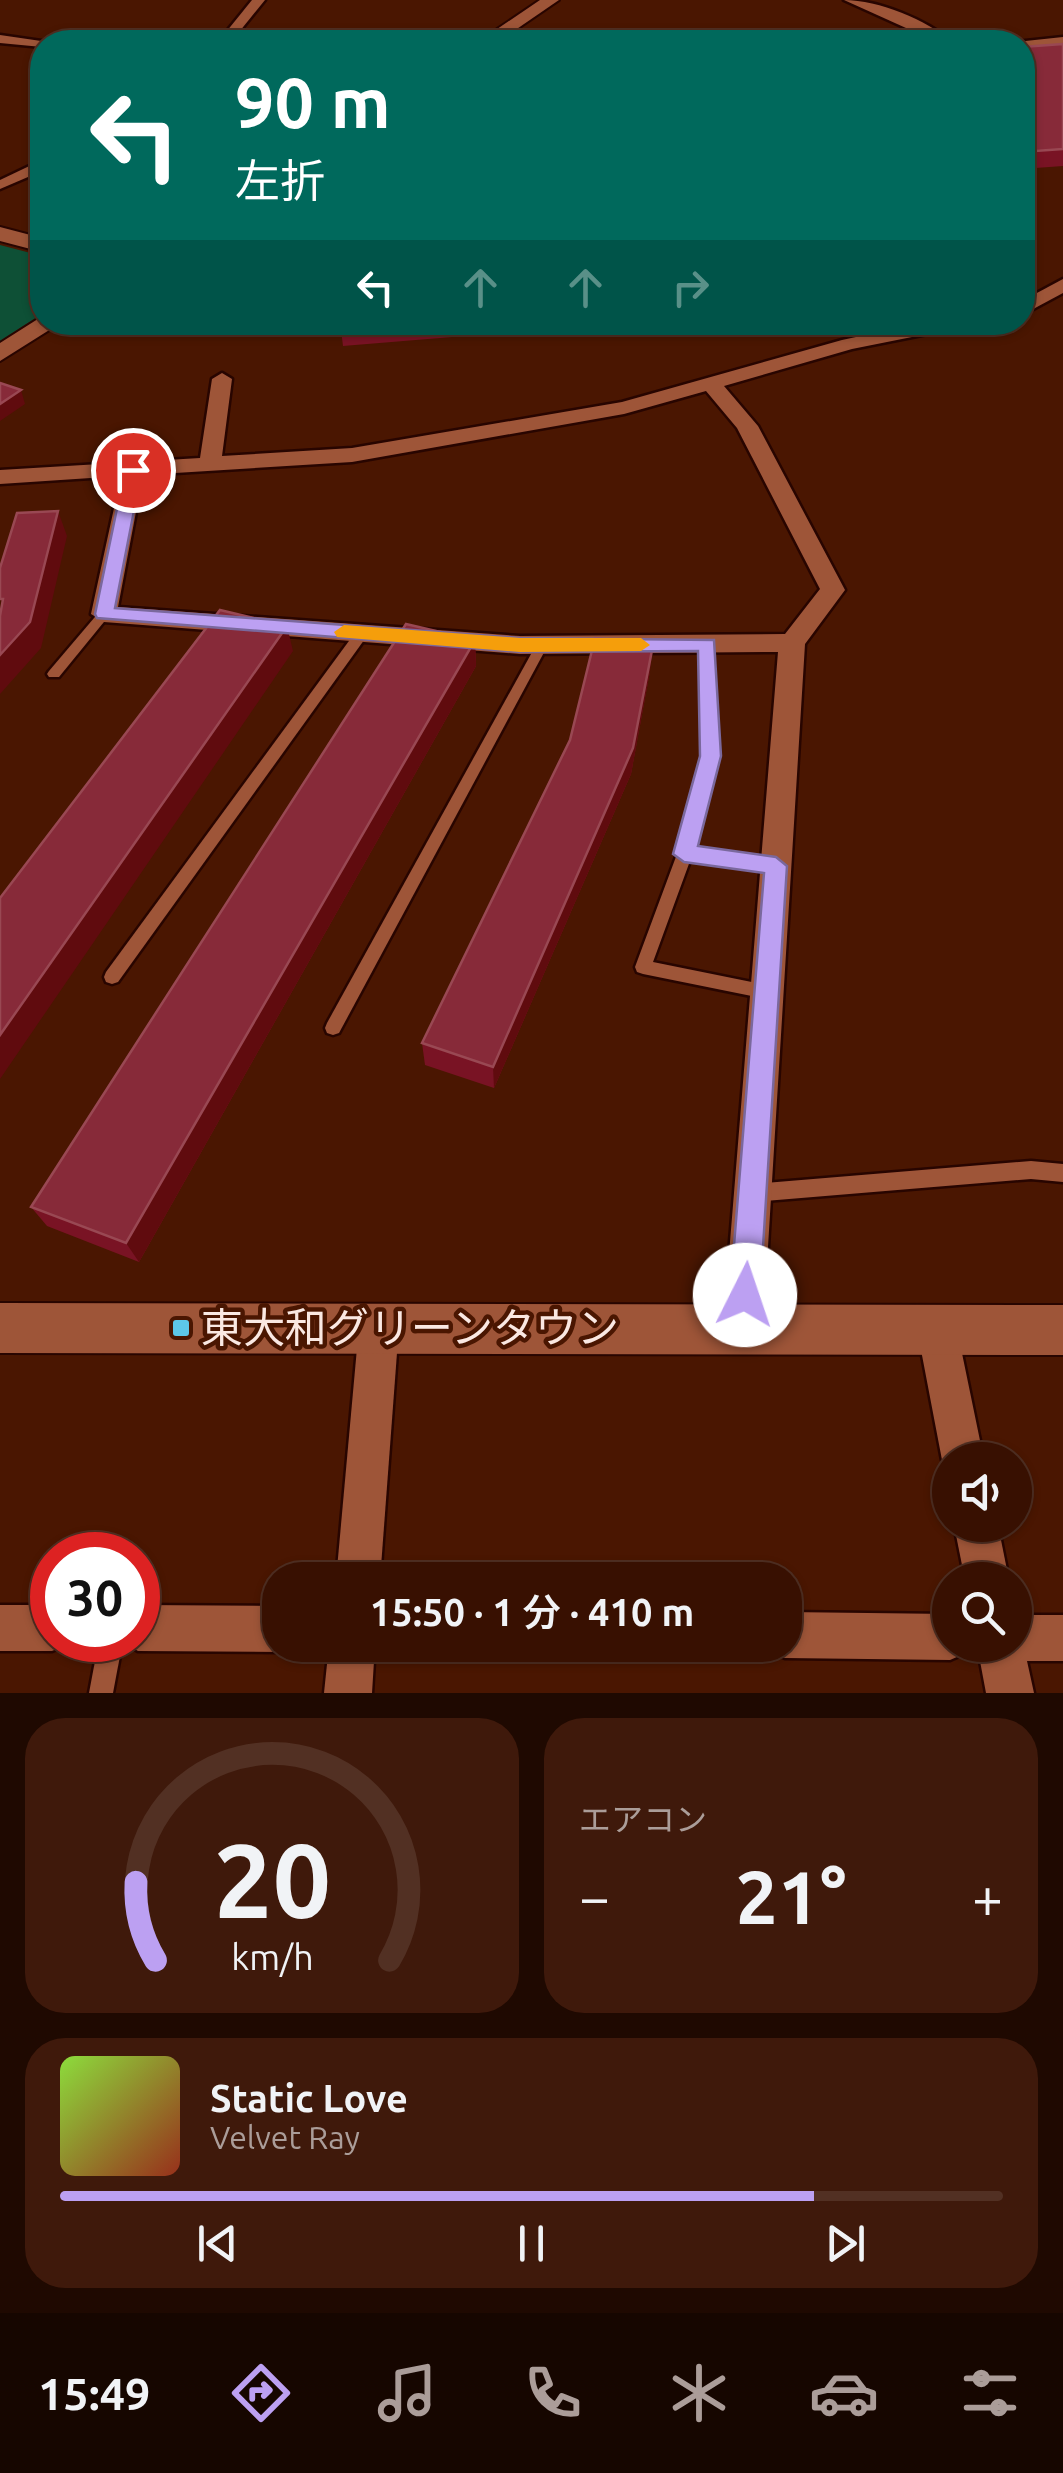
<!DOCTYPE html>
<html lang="ja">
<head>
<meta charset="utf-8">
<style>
	:root { --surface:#381001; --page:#3f190b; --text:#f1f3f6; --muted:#ab9d99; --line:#523023; --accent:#bca0f2 }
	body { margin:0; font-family:Ubuntu,"Noto Sans JP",sans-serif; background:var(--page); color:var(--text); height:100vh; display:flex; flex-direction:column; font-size:38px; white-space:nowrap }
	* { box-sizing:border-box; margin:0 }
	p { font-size:32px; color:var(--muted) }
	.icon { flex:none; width:55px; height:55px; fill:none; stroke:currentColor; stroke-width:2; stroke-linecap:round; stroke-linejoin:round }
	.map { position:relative; height:1693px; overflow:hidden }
	.side { display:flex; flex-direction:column; gap:25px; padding:25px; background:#1f0901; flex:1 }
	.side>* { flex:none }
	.top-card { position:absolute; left:30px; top:30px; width:1005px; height:305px; border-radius:40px; box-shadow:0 2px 8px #0004,0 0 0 2px var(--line); background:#00695c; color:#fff; overflow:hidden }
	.buttons { position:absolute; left:932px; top:1442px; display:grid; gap:20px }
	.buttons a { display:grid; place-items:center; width:100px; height:100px; border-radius:50%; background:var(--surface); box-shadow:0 2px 8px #0004,0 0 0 2px var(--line); font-size:50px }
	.speed { position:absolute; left:30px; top:1532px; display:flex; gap:20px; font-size:50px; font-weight:700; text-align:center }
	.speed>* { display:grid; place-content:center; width:130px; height:130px; border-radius:50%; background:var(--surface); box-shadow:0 2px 8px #0004,0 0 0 2px var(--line); line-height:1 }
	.speed .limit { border:15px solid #d22; background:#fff; color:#111 }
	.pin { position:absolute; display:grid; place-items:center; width:85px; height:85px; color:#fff; margin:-42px; border:5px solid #fff; border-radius:50%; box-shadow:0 2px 10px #0007 }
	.me { position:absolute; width:110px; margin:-55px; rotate:4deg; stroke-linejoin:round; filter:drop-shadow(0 0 8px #0008) }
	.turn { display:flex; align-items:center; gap:35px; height:210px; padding:0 40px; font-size:45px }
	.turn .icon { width:130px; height:130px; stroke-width:2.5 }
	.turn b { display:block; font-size:70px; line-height:85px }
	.lanes { display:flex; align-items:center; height:95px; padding:0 40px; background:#0003; justify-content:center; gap:50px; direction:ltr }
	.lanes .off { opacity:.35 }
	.big { font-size:75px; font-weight:600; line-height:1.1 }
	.side .tile { flex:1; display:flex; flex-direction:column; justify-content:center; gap:15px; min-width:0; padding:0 35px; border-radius:40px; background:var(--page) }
	.side .dial { align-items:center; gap:0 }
	.dial svg { height:260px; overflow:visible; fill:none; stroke:var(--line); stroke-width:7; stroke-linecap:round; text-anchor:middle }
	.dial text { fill:var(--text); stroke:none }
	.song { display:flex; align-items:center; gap:30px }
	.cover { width:120px; height:120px; border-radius:15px; background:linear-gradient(135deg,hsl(90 70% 55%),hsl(10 70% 35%)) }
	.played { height:10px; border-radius:5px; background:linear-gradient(90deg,var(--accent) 80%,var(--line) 80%) }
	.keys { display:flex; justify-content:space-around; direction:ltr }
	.heat { display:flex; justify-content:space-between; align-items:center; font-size:55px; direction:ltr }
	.side .tiles { flex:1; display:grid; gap:25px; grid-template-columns:1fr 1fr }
	.tile:last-child { grid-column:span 2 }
	.trip { position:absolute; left:262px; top:1562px; width:540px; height:100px; border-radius:40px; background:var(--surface); box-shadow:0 2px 8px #0004,0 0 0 2px var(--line); font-weight:600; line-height:100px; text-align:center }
	.menu { display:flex; height:160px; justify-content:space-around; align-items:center; background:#160600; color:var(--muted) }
	.menu .icon { width:70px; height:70px }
	.menu .active { color:var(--accent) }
	.menu b { font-size:45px; color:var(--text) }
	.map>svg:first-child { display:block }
	.green { fill:#0e5036 }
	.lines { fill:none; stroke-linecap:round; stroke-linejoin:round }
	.service-casing { stroke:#280500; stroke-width:5 }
	.minor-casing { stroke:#280500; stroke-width:5 }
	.tertiary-casing { stroke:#280500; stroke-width:4 }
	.service { fill:#9e5538; fill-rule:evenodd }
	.minor { fill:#9e5538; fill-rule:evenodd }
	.tertiary { fill:#9e5538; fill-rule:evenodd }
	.wall { fill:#791324 }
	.shaded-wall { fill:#600b0e }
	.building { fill:#872a39; stroke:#994853; stroke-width:2.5 }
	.route { fill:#bca0f2; stroke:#7a689d; stroke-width:2.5 }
	.slow { fill:#f59e0b }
	.poi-dot { fill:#5dc7e8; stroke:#4a1601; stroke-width:4 }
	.labels { text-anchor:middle; stroke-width:9; stroke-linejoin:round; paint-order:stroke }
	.near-poi-label { font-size:42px; fill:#fae8e2; stroke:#4a1601; text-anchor:start }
</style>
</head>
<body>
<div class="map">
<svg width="1063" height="1693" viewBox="0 0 1063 1693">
	<rect width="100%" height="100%" fill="#4a1601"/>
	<path class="green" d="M 0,245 L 42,256 L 42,314 L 0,341 Z"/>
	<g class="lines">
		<g class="service-casing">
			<g id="service">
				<path d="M 104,610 L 110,614 L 108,617 L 59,677 L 49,677 L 47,674 L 49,671 L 100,611 Z"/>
				<path d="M 362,629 L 367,630 L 368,633 L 367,636 L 118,982 L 112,984 L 106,982 L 104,977 L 106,972 L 357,630 Z"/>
				<path d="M 707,640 L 713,644 L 717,756 L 694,849 L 776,860 L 781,862 L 784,866 L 781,870 L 776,872 L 690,861 L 653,962 L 766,985 L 772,987 L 774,992 L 772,997 L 766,999 L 643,974 L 637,972 L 635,967 L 677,854 L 703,756 L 701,644 Z"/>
				<path d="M 542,641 L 548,645 L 339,1033 L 333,1035 L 327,1033 L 325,1028 L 327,1023 L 536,645 Z"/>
				<path d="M 1031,1161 L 1063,1164 L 1063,1182 L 1031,1179 L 753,1202 L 746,1199 L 744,1193 L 746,1187 L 753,1184 Z"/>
				<path d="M 99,1640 L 123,1640 L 113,1693 L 89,1693 Z"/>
			</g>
		</g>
		<g class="minor-casing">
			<g id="minor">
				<path d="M 252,0 L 265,0 L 231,42 L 218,42 Z"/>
				<path d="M 844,0 C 879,0 926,20 953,42 L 937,42 Z"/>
				<path d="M 0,35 L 48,42 L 42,42 L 42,47 L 0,43 Z"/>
				<path d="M 1063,37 L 1063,45 L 1022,47 L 1022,42 L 1016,42 Z"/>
				<path d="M 42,160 L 42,171 L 0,189 L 0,180 Z"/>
				<path d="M 1063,279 L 1063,293 L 1022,315 L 1022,301 Z"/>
				<path d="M 926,322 L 966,322 L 957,328 L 852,349 L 724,386 L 758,426 L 845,590 L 805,644 L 763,1328 L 757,1342 L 743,1348 L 729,1342 L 723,1328 L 778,652 L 520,654 L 104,622 L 91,614 L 121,476 L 0,484 L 0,470 L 200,458 L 212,379 L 222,373 L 232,379 L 222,456 L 352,448 L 622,402 L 842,340 ZM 706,391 L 737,428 L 820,589 L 785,634 L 520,636 L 118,607 L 143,475 L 352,462 L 624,414 Z"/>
				<path d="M 379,1306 L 393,1312 L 399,1326 L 380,1580 L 336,1580 L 359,1326 L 365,1312 Z"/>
				<path d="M 937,1309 L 951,1315 L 957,1329 L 984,1460 L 950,1460 L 950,1476 L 942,1460 L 917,1329 L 923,1315 Z"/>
				<path d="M 954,1525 L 998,1525 L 1009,1580 L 965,1580 Z"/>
				<path d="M 0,1605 L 52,1605 L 52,1640 L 70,1640 L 68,1644 L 52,1651 L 0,1651 Z"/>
				<path d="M 138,1605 L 280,1606 L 280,1645 L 296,1645 L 280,1652 L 138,1651 L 120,1640 L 138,1640 Z"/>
				<path d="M 785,1612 L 950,1614 L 950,1645 L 970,1645 L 966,1653 L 950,1660 L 785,1658 L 769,1651 L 766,1645 L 785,1645 Z"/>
				<path d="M 1015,1615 L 1063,1615 L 1063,1661 L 1027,1661 L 1034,1693 L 986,1693 L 977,1645 L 1015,1645 Z"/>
				<path d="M 329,1645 L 375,1645 L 372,1693 L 324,1693 Z"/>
			</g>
		</g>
		<g class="tertiary-casing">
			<g id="tertiary">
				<path d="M 540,0 L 559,0 L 498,42 L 478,42 Z"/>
				<path d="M 0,227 L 42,238 L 42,252 L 0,241 Z"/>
				<path d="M 41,317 L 42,322 L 62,322 L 0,361 L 0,343 Z"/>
				<path d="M 0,1303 L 1063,1305 L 1063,1355 L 0,1353 Z"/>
			</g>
		</g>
		<use href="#service" class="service"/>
		<use href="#minor" class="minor"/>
		<use href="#tertiary" class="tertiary"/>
	</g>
	<g class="wall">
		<path d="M 1063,44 L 1063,166 L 1022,169 L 1022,47 Z"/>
		<path d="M 340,322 L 632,322 L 343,346 Z"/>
		<path d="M 475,640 L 476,666 L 139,1262 L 47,1226 L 31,1207 Z"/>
		<path d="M 650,671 L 631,774 L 494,1088 L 425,1065 L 422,1043 Z"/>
	</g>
	<g class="shaded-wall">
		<path d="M 21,390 L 25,404 L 0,421 L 0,404 Z"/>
		<path d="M 58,511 L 67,536 L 41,648 L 0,694 L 0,655 Z"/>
		<path d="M 287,626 L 293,651 L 0,1079 L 0,1035 Z"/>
		<path d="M 475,640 L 476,666 L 139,1262 L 126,1243 Z"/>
		<path d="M 653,645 L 650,671 L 631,774 L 494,1088 L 493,1067 Z"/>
	</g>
	<g class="building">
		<path d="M 1063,44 L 1063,149 L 1022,152 L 1022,47 Z"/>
		<path d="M 340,322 L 397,322 L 341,327 Z"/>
		<path d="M 0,383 L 21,390 L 0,404 Z"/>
		<path d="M 58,511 L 30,622 L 0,655 L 0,616 L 3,599 L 0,599 L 0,568 L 17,513 Z"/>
		<path d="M 220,610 L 287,626 L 0,1035 L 0,898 Z"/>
		<path d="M 406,624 L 475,640 L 126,1243 L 31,1207 Z"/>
		<path d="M 595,638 L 653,645 L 633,748 L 493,1067 L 422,1043 L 570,740 Z"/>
	</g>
	<path class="route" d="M 133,465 L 142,470 L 115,608 L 520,638 L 714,640 L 721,756 L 698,846 L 776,857 L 787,866 L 760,1295 L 756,1305 L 745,1310 L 735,1305 L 730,1295 L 764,873 L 684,862 L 673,854 L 700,756 L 698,651 L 520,652 L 97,618 L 95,614 L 125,470 Z"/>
	<path class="slow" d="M 344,625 L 520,638 L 641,638 L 650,645 L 641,651 L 520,652 L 337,637 L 334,632 Z"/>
	<rect class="poi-dot" x="171" y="1318" width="20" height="20" rx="5"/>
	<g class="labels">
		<g class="near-poi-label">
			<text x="201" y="1343">東大和グリーンタウン</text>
		</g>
	</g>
</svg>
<div class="buttons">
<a><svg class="icon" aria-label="sound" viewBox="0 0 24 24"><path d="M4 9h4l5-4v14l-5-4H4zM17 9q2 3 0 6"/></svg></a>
<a><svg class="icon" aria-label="search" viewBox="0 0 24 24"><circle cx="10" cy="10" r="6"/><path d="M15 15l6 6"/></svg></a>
</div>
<div class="speed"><div class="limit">30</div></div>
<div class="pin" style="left:133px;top:470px;background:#d93025"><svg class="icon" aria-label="arrive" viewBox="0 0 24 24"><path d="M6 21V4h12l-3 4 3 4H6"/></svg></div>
<svg class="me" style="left:745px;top:1295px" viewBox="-20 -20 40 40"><circle r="19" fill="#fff"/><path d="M0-13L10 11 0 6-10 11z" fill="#bca0f2"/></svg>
<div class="trip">15:50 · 1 分 · 410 m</div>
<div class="top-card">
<div class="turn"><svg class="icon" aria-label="left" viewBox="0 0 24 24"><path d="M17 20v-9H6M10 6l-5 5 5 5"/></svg><div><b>90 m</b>左折</div></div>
<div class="lanes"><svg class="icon" aria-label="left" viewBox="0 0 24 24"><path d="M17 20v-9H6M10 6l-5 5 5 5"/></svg><svg class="icon off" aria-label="ahead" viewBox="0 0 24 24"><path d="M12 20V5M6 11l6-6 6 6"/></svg><svg class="icon off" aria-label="ahead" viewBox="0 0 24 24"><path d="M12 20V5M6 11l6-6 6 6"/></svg><svg class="icon off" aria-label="right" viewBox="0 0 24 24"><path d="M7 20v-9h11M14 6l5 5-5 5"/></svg></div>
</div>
</div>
<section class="side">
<div class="tiles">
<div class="tile dial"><svg viewBox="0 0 100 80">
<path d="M14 69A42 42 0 1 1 86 69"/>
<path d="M14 69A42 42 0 0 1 8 45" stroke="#bca0f2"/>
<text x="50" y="56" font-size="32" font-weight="700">20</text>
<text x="50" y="72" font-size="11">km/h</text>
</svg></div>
<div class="tile"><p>エアコン</p>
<div class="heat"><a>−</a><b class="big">21°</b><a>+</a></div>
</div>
<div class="tile">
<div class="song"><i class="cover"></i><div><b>Static Love</b><p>Velvet Ray</p></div></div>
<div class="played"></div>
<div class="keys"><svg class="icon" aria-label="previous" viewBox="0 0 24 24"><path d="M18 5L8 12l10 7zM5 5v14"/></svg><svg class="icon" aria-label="pause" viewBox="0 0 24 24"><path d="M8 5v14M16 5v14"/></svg><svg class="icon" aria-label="next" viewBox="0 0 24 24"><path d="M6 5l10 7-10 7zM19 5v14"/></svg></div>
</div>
</div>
</section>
<nav class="menu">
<b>15:49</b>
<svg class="icon active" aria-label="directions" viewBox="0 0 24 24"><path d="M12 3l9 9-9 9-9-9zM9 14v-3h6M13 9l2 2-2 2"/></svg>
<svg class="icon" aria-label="music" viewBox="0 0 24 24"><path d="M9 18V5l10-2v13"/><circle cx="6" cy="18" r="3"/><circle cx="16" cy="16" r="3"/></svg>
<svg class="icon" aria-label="phone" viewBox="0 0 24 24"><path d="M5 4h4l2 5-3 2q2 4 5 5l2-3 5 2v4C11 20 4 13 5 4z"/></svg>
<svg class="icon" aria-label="climate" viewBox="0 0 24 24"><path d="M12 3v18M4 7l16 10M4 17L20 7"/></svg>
<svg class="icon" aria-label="car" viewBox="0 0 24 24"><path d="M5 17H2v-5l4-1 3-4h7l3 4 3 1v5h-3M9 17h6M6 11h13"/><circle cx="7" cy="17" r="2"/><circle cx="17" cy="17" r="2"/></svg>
<svg class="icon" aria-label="filters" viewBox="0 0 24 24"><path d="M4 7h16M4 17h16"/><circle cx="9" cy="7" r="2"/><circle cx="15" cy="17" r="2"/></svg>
</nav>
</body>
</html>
